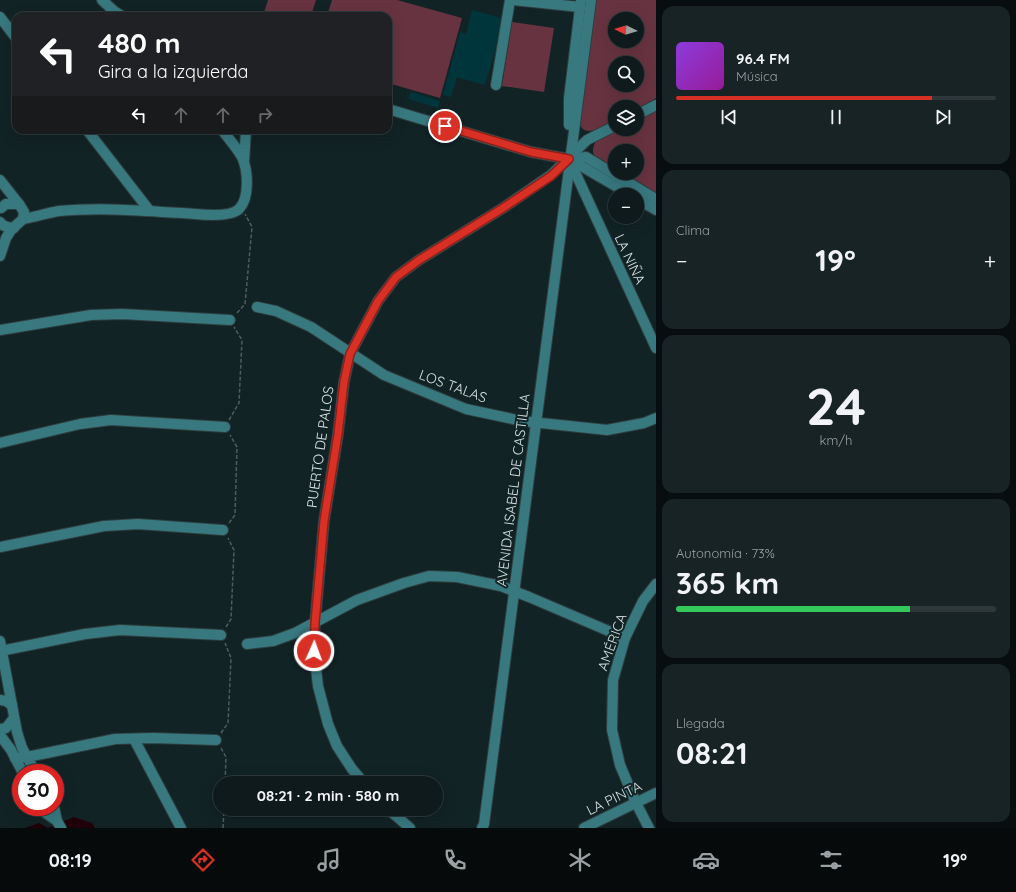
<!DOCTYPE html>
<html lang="es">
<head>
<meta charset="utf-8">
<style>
	:root { --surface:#0e1a1c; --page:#172325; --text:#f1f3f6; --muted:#9ba1a3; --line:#2e383b; --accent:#d93025 }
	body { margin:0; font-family:Quicksand,sans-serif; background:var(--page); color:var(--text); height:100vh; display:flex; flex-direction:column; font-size:15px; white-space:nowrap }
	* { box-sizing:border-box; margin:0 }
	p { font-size:13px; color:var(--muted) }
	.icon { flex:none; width:22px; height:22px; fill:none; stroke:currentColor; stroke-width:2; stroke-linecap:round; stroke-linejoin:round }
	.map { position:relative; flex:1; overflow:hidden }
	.sheet { display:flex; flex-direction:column; gap:6px; padding:6px; background:#080e0f; width:360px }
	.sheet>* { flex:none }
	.top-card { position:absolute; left:12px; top:12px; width:380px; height:122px; border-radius:12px; box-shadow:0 4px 16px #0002,0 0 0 1px var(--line); background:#202124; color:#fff; overflow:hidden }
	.needle { width:26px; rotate:275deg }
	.buttons { position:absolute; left:608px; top:12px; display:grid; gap:8px }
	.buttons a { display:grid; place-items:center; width:36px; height:36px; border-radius:50%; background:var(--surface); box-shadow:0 4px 16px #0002,0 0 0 1px var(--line); font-size:20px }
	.speed { position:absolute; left:12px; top:764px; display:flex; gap:8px; font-size:20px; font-weight:700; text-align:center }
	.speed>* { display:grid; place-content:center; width:52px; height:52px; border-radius:50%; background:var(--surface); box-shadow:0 4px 16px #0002,0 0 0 1px var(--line); line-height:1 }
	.speed .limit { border:6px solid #d22; background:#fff; color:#111 }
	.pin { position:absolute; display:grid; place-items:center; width:34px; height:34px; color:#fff; margin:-17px; border:2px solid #fff; border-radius:50%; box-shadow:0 1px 4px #0007 }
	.me { position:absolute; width:44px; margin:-22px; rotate:2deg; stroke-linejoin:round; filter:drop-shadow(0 0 3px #0008) }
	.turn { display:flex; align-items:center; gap:14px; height:84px; padding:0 20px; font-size:18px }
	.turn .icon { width:52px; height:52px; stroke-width:2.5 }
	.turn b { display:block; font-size:28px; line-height:34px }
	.lanes { display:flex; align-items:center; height:38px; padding:0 20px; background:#0003; justify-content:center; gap:20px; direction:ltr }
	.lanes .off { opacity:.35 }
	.big { font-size:30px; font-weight:700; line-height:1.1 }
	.sheet .card { flex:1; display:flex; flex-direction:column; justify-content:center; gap:6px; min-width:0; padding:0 14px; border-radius:12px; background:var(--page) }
	.sheet .dial { align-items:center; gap:0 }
	.dial b { font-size:52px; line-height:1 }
	.song { display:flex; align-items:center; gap:12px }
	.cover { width:48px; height:48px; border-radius:6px; background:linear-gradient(135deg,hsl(270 70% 55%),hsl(300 70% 35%)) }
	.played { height:4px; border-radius:2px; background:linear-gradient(90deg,var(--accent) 80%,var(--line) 80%) }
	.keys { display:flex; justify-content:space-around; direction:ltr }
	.heat { display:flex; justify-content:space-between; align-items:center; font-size:22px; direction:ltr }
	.charge { height:6px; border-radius:3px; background:linear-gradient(90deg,#34c759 73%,var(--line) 0) }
	.trip { position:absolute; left:213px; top:776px; width:230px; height:40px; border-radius:20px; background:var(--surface); box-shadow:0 4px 16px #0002,0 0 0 1px var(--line); font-weight:700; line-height:40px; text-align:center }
	.tabs { display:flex; height:64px; justify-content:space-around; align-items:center; background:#060a0b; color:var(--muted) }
	.tabs .icon { width:28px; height:28px }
	.tabs .current { color:var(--accent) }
	.tabs b { font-size:18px; color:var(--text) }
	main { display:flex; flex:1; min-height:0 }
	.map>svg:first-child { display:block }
	.green { fill:#673341; fill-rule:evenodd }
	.water { fill:#1f0008 }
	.building { fill:#00363b }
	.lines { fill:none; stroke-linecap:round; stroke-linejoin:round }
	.minor-casing { stroke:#2e3e40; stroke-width:12 }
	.path { stroke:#4e5d5f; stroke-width:1.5; stroke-dasharray:4 2; stroke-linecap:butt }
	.minor { stroke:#38787f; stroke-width:10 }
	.route-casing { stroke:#8d1f18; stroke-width:10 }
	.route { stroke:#d93025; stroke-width:7 }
	.labels { text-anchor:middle; stroke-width:4; stroke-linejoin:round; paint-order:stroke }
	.street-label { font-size:14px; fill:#d8e2e4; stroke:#122325 }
</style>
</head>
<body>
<main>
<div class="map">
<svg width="656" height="828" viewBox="0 0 656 828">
	<rect width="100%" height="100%" fill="#122325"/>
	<g class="green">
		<path d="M 268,0 L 316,0 L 311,16 L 263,16 Z"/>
		<path d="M 332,0 L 397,0 L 462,18 L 440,98 L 388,83 L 388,16 L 327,16 Z"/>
		<path d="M 595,0 L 656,0 L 656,98 L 637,109 L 637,107 L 615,107 L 615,120 C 604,126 581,142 579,119 ZM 615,19 L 637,19 L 637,41 L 615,41 ZM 615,63 L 637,63 L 637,85 L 615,85 Z"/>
		<path d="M 512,22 L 554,28 L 544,92 L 502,86 Z"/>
		<path d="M 656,110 L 656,195 L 619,173 L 637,173 L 637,151 L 615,151 L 615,170 C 603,162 586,158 596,141 L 619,129 L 637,129 L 637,119 Z"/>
	</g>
	<path class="water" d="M 74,817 L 92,823 L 95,828 L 25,828 L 39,823 L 48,828 Z"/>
	<g class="building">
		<path d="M 472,10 L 501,18 L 495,51 L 485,85 L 457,77 L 451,97 L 443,95 L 460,32 L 466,34 Z"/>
		<path d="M 411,92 L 440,101 L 438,108 L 408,99 Z"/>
	</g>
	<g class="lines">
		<g class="minor-casing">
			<g id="minor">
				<path d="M 102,0 L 114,11 L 122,16"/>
				<path d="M 513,0 L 580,7"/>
				<path d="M 0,17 L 16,38"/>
				<path d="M 496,85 L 510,0"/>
				<path d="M 388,109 L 531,152 L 569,159 L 631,195"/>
				<path d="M 637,115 L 656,105"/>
				<path d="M 569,125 L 569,98 L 581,0"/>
				<path d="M 87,130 L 149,210"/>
				<path d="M 569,159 L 656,348"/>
				<path d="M 569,159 L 586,157 L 656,199"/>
				<path d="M 244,162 L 246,130"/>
				<path d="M 0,180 L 19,204 L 24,212 L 23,219 L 11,230 L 6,238 L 0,256"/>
				<path d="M 637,199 L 656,210"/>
				<path d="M 1,208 L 6,204 L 19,204"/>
				<path d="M 23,219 C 35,217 47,213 59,211 C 104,207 150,211 195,214 C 206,215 231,217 239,209 C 250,198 248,170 242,157 C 237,148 229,139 222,130"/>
				<path d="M 0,222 C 3,227 8,227 14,228"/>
				<path d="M 257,307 L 276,311 L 311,327 L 384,375 L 466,409 L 522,421 L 607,430 L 644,423 L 656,418"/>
				<path d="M 0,330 L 91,315 L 122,314 L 230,320"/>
				<path d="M 0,443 L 80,424 L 111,420 L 225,427"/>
				<path d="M 0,547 L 104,526 L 138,524 L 223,530"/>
				<path d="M 0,641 L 17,732 L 22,748 L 36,773"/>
				<path d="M 247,644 L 273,641 L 295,633 L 357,600 L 404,583 L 429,576 L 457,577 L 501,586 L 529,597 L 625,638"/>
				<path d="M 0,651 L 85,634 L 120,630 L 221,635"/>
				<path d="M 0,700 L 6,701 L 12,705"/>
				<path d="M 0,729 L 6,728 L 14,718"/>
				<path d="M 0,735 L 11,750 L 23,773"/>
				<path d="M 134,739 L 181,828"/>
				<path d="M 15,758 L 27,757 L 115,739 L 153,738 L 216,740"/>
				<path d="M 364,783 L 352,769 L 337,746 L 328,724 L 318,686 L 314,651 L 315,623 L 324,521 L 338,434 L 344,382 L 350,354 L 378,301 L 396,277 L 419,260 L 503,208 L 551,175 L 587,140 L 615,126"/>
				<path d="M 41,807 L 44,812 L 57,821"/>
				<path d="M 54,807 L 57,821 L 61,828"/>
				<path d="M 388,809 L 410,828"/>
				<path d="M 482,828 L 484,824 C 520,549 554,274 591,0"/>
				<path d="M 584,828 L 656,793"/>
				<path d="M 649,828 L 636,803 L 620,765 L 612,730 L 613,680 L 625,638 L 643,601 L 656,584"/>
			</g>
		</g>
		<g class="path">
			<path d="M 237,313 L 245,304 L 252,227 L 245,214"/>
			<path d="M 229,420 L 239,403 L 242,340 L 234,327"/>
			<path d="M 229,523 L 235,515 L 237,447 L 230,435"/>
			<path d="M 226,627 L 231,619 L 234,550 L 228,538"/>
			<path d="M 221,733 L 228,723 L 231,658 L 225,643"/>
			<path d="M 221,748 L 226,757 L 225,783"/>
			<path d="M 223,828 L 224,809"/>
		</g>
		<use href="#minor" class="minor"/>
	</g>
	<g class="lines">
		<g class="route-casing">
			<path id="route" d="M 314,651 L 315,623 L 324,521 L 338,434 L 344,382 L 350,354 L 378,301 L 396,277 L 419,260 L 503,208 L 551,176 L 569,159 L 531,152 L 445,126"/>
		</g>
		<use href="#route" class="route"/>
	</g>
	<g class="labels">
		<g class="street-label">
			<text transform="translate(630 259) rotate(65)" y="5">LA NIÑA</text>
			<text transform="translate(453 386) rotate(20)" y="5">LOS TALAS</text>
			<text transform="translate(320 447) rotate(-82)" y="5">PUERTO DE PALOS</text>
			<text transform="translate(513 490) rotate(-83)" y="5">AVENIDA ISABEL DE CASTILLA</text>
			<text transform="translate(612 642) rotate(-70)" y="5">AMÉRICA</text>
			<text transform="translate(614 798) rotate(-26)" y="5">LA PINTA</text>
		</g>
	</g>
</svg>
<div class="buttons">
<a><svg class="needle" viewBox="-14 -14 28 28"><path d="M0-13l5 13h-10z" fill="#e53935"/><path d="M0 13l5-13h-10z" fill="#9ba1a3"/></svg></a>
<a><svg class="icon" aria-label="search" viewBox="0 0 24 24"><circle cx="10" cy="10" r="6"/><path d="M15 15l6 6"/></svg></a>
<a><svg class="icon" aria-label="layers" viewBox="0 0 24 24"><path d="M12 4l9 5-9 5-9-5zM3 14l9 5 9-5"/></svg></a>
<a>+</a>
<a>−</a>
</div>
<div class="speed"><div class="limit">30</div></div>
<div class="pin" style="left:445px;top:126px;background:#d93025"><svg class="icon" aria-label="arrive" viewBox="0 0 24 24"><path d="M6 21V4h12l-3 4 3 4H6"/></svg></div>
<svg class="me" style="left:314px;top:651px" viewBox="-20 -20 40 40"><circle r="17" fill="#d93025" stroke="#fff" stroke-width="3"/><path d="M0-11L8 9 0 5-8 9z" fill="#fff"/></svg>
<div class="trip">08:21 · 2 min · 580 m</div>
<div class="top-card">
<div class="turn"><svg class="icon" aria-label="left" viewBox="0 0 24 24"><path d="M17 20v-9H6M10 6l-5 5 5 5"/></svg><div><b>480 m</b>Gira a la izquierda</div></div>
<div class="lanes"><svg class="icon" aria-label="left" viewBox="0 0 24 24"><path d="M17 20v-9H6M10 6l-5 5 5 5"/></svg><svg class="icon off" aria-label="ahead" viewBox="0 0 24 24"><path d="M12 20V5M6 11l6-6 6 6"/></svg><svg class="icon off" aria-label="ahead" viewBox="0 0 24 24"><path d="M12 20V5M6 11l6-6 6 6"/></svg><svg class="icon off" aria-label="right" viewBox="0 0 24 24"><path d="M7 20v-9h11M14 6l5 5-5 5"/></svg></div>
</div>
</div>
<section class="sheet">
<div class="card">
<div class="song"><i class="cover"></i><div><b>96.4 FM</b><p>Música</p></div></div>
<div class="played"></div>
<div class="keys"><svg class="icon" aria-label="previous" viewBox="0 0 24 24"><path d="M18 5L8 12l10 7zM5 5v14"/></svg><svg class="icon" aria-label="pause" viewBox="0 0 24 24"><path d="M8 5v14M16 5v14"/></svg><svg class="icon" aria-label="next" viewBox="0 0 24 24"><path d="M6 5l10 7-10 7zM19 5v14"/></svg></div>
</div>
<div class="card"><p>Clima</p>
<div class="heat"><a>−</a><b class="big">19°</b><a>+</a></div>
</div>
<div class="card dial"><b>24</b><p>km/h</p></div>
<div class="card"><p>Autonomía · 73%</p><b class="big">365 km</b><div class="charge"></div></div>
<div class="card"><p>Llegada</p><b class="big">08:21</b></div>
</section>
</main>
<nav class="tabs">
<b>08:19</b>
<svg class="icon current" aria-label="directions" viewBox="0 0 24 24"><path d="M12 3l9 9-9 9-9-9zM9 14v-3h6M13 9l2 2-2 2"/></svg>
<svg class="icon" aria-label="music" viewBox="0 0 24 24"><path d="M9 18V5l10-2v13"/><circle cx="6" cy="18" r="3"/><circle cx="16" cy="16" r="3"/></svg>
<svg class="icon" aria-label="phone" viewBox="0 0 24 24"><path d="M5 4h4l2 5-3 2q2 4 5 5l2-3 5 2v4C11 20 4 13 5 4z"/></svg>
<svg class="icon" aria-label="climate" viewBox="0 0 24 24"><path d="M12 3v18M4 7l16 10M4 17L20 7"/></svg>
<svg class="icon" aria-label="car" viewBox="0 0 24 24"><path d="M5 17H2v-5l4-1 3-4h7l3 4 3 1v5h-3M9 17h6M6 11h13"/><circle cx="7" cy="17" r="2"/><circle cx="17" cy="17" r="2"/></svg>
<svg class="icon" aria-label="filters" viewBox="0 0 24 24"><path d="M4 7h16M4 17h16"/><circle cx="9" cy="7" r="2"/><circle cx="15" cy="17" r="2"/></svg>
<b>19°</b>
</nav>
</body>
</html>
